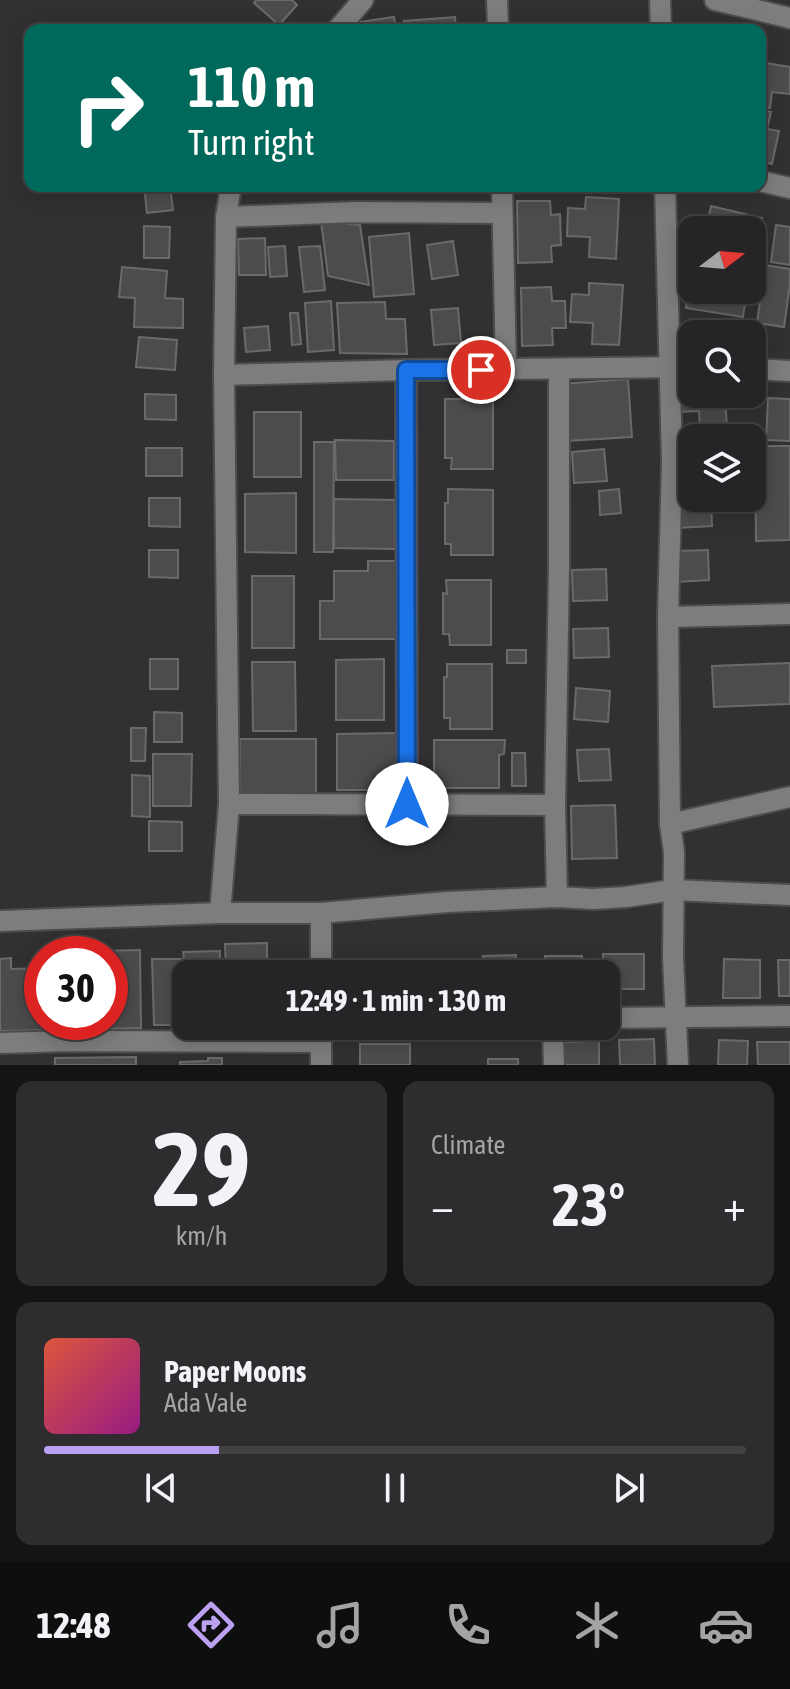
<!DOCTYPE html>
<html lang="en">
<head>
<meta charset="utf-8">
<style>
	:root { --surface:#262426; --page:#2e2c2e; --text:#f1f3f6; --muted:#a4a4a7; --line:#424143; --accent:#bca0f2 }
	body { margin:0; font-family:"Asap Condensed",sans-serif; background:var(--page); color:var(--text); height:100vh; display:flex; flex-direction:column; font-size:30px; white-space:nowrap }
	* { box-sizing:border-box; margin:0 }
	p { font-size:26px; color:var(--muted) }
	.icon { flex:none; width:44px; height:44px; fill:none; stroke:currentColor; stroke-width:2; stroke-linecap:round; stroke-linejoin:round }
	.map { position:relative; height:1065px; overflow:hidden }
	.details { display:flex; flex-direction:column; gap:16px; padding:16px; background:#151415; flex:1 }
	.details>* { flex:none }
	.hud { position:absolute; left:24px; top:24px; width:742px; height:168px; border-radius:16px; box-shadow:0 4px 20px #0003,0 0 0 2px var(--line); background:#00695c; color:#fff; overflow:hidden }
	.needle { width:52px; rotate:74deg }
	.controls { position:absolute; left:678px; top:216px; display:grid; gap:16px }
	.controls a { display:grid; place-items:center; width:88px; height:88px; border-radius:16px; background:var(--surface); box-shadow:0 4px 20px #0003,0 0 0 2px var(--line); font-size:40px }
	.speed { position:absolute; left:24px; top:936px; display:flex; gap:16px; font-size:40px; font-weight:700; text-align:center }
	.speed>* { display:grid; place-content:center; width:104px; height:104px; border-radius:50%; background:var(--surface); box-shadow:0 4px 20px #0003,0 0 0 2px var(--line); line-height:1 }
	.speed .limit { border:12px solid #d22; background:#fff; color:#111 }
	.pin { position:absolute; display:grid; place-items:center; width:68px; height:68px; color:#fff; margin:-34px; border:4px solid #fff; border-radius:50%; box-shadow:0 2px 8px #0007 }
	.me { position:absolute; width:88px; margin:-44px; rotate:0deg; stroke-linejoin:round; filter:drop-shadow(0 0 6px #0008) }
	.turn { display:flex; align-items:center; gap:28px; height:168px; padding:0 32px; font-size:36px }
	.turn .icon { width:104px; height:104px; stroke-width:2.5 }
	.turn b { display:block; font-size:56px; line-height:68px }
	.big { font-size:60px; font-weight:700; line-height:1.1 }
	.details .tile { flex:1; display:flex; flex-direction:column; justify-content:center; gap:12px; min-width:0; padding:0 28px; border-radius:16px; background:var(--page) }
	.details .dial { align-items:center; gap:0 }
	.dial b { font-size:104px; line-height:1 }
	.song { display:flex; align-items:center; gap:24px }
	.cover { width:96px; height:96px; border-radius:12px; background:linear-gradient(135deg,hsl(10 70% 55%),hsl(310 70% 35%)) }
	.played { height:8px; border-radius:4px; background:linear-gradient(90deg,var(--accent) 25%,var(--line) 25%) }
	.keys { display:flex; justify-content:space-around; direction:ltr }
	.heat { display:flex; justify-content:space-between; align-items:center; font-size:44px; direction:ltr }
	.details .tiles { flex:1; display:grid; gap:16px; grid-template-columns:1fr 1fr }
	.tile:last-child { grid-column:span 2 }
	.trip { position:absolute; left:172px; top:960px; width:448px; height:80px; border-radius:16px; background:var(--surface); box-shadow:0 4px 20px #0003,0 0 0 2px var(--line); font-weight:700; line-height:80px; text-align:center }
	.tabs { display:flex; height:128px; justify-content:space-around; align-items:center; background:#0f0e0f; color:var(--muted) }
	.tabs .icon { width:56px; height:56px }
	.tabs .current { color:var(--accent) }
	.tabs b { font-size:36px; color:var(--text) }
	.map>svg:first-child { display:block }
	.building { fill:#4d4b4d; stroke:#6c696c; stroke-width:2 }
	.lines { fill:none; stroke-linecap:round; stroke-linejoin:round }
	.minor-casing { stroke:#4e4c4f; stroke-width:24 }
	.minor { stroke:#7e7d7e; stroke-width:20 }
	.route-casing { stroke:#114b97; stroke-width:20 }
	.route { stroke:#1a73e8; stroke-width:14 }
</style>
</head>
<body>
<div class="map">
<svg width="790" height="1065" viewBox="0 0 790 1065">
	<rect width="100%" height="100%" fill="#323033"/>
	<g class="building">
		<path d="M 256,0 L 292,0 L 297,5 L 279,25 L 254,3 Z"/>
		<path d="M 394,17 L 396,30 L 347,30 L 346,24 Z"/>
		<path d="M 455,17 L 456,30 L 405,30 L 404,21 Z"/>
		<path d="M 760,62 L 790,67 L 790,94 L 772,92 L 770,108 L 760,106 Z"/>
		<path d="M 760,110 L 771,112 L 767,129 L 779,131 L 772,164 L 760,161 Z"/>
		<path d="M 144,186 L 170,186 L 173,210 L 147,213 Z"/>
		<path d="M 586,197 L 619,199 L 616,259 L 589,257 L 590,237 L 567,236 L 568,208 L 585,209 Z"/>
		<path d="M 517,201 L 550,201 L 551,215 L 560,214 L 561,245 L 551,246 L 552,262 L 518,263 Z"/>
		<path d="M 711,206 L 762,218 L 754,252 L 752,252 L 752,230 L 706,230 Z"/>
		<path d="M 321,221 L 360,225 L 369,285 L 328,276 Z"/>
		<path d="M 776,225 L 790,227 L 790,265 L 771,262 Z"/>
		<path d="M 144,226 L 170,227 L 169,258 L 144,258 Z"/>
		<path d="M 409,233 L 414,294 L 374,297 L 369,237 Z"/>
		<path d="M 265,238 L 266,275 L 239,275 L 238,239 Z"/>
		<path d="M 453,241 L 458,275 L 432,279 L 427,245 Z"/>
		<path d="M 285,246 L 287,276 L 270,277 L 268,247 Z"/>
		<path d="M 320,246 L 325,290 L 304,292 L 299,247 Z"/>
		<path d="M 765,265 L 790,269 L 790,284 L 784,327 L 757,323 Z"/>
		<path d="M 122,267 L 167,271 L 165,298 L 183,299 L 183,328 L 134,327 L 135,298 L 119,297 Z"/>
		<path d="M 691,273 L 692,290 L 747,290 L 743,317 L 686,308 Z"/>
		<path d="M 589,283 L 623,285 L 619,345 L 592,344 L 593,323 L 570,322 L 572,294 L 589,295 Z"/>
		<path d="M 551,287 L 552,301 L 565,301 L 566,328 L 552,328 L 553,345 L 522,346 L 521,288 Z"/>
		<path d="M 331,301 L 334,350 L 308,352 L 305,303 Z"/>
		<path d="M 385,302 L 386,319 L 405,319 L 407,354 L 340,353 L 337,303 Z"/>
		<path d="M 458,308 L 461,343 L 434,345 L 431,310 Z"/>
		<path d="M 290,313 L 298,313 L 301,344 L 292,345 Z"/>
		<path d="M 268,326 L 270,350 L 246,352 L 244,328 Z"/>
		<path d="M 139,337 L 177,340 L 175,370 L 136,367 Z"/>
		<path d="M 628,379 L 632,437 L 566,441 L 561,384 Z"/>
		<path d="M 677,380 L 692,380 L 692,394 L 725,394 L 727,428 L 700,430 L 699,411 L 678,412 Z"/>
		<path d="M 145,394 L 176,395 L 176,420 L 145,419 Z"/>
		<path d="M 768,398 L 790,399 L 790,441 L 766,440 Z"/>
		<path d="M 445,399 L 493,399 L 493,469 L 451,469 L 452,458 L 445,458 Z"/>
		<rect x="254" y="412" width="47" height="65"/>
		<path d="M 335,440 L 394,441 L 394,480 L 336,480 Z"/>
		<path d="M 314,442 L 334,442 L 333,552 L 314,552 Z"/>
		<path d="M 692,443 L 692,472 L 677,473 L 675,444 Z"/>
		<path d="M 755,446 L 790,446 L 790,540 L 756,541 Z"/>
		<rect x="146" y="448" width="36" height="28"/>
		<path d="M 604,449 L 607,481 L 574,483 L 572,452 Z"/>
		<path d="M 448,489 L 493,490 L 493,555 L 451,555 L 451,544 L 445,544 L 445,503 L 448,503 Z"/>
		<path d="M 619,489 L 621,513 L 600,515 L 599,491 Z"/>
		<path d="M 296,493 L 296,553 L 245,552 L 245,494 Z"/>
		<path d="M 149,498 L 180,498 L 180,527 L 149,526 Z"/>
		<path d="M 675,498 L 711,498 L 712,526 L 676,528 Z"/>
		<path d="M 334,499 L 395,500 L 395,549 L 334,548 Z"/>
		<path d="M 149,550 L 178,550 L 178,578 L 149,577 Z"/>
		<path d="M 708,550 L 709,580 L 676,582 L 675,551 Z"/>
		<path d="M 368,561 L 396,561 L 396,639 L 320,639 L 320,601 L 334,601 L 334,571 L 368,571 Z"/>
		<path d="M 606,569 L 607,600 L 573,601 L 572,570 Z"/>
		<rect x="252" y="576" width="42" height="72"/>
		<path d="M 446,580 L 491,580 L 491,645 L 450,645 L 449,634 L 443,634 L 443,593 L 447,594 Z"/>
		<path d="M 608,628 L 609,657 L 574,658 L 573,629 Z"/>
		<rect x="507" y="650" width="19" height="13"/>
		<rect x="150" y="659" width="28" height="30"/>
		<path d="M 384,659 L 384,720 L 336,720 L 336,660 Z"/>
		<path d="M 252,662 L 295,662 L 296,731 L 253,731 Z"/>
		<path d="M 790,663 L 790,704 L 714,707 L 712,666 Z"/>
		<path d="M 447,664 L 492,664 L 492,729 L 450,729 L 450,718 L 444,718 L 444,677 L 447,677 Z"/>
		<path d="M 576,688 L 610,691 L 608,722 L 574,719 Z"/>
		<path d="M 154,712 L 182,713 L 182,742 L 154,742 Z"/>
		<path d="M 131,728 L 146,728 L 145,761 L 131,761 Z"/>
		<path d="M 397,733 L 396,790 L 337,790 L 337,734 Z"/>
		<path d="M 240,739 L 316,739 L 316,795 L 240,794 Z"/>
		<path d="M 434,740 L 505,740 L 504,754 L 499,755 L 499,788 L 434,788 Z"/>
		<path d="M 609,749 L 611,780 L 579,781 L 577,750 Z"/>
		<path d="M 512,753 L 525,753 L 526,786 L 512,786 Z"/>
		<path d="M 153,754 L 192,754 L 191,806 L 153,806 Z"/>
		<path d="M 132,775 L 150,776 L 150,817 L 132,816 Z"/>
		<path d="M 615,805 L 617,858 L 572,859 L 571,806 Z"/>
		<path d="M 149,821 L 182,822 L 182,851 L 149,851 Z"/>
		<path d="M 267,943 L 267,963 L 299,963 L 299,974 L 226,974 L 225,944 Z"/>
		<path d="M 140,950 L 141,1028 L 58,1030 L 58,1022 L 110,1022 L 110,954 L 56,954 L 56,952 Z"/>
		<path d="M 220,951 L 220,974 L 186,974 L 186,1025 L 154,1025 L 152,959 L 184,959 L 183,952 Z"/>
		<path d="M 603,954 L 644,954 L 644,989 L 606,989 L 606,974 L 603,974 Z"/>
		<path d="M 516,955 L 516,974 L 483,974 L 483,956 Z"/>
		<rect x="545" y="956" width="37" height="18"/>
		<path d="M 11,958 L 11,969 L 42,968 L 43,1030 L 0,1031 L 0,959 Z"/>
		<rect x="362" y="959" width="47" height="15"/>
		<path d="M 724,959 L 760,960 L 760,998 L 723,998 Z"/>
		<path d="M 778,960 L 790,960 L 790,996 L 779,996 Z"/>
		<rect x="484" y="1026" width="33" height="13"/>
		<path d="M 654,1039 L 655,1065 L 620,1065 L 619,1040 Z"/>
		<path d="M 719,1040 L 748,1041 L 747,1065 L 718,1065 Z"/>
		<path d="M 599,1041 L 599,1065 L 565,1065 L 564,1042 Z"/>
		<path d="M 757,1042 L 790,1042 L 790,1065 L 758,1065 Z"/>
		<rect x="360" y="1044" width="50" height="21"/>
		<path d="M 136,1057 L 136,1065 L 55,1065 L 55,1058 Z"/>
		<path d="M 208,1058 L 222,1058 L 222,1065 L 180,1065 L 180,1062 L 208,1061 Z"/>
		<rect x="488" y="1059" width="30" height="6"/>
	</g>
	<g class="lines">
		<g class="minor-casing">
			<g id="minor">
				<path d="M 497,0 L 498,30"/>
				<path d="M 660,0 L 661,30"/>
				<path d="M 715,0 L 790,18"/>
				<path d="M 337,30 L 363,0"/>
				<path d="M 760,181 L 790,188"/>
				<path d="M 502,186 L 506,370"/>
				<path d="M 665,186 L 672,461 L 668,617 L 670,824 L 674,852 L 673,958 L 678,1065"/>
				<path d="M 226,217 L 355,212 L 502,213"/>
				<path d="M 752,369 L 790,371"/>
				<path d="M 406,370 L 407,804"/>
				<path d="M 224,375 L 406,370 L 692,367"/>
				<path d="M 668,617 L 790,614"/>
				<path d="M 229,804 L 555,805"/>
				<path d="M 670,824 L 790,797"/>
				<path d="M 557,897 L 555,805 L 559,566 L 559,369"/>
				<path d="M 220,913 L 229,804 L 224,375 L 226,217 L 231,186"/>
				<path d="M 321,913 L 321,974"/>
				<path d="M 0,921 L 220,913 L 321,913 L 447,902 L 557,897 L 593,899 L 626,897 L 673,890 L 790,895"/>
				<path d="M 606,1018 L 790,1016"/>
				<path d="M 0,1043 L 68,1041 L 321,1042"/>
				<path d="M 321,1065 L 321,1026"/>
				<path d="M 554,1065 L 553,1035 L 559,1026"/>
			</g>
		</g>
		<use href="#minor" class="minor"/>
	</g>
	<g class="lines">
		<g class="route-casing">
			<path id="route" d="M 407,804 L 406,370 L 481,370"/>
		</g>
		<use href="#route" class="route"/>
	</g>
</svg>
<div class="controls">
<a><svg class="needle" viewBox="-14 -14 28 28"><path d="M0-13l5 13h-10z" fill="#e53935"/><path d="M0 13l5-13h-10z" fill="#a4a4a7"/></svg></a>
<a><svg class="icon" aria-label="search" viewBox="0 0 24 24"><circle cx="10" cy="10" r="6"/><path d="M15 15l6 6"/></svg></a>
<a><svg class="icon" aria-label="layers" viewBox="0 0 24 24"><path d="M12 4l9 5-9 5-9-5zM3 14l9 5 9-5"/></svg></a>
</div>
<div class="speed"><div class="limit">30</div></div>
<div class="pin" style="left:481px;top:370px;background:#d93025"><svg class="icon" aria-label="arrive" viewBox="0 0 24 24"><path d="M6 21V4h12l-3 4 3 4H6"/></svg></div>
<svg class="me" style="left:407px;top:804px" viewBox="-20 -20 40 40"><circle r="19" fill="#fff"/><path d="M0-13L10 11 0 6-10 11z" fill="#1a73e8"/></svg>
<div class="trip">12:49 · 1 min · 130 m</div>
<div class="hud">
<div class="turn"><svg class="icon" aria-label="right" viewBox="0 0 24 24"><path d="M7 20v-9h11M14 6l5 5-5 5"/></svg><div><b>110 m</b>Turn right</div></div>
</div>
</div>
<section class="details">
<div class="tiles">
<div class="tile dial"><b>29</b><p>km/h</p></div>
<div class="tile"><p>Climate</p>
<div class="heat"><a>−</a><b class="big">23°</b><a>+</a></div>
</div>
<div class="tile">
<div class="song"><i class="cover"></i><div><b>Paper Moons</b><p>Ada Vale</p></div></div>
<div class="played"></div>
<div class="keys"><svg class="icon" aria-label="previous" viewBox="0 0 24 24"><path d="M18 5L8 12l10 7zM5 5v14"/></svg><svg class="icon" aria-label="pause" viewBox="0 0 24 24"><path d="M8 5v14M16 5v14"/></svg><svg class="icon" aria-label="next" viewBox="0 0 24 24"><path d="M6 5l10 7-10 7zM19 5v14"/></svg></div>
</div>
</div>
</section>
<nav class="tabs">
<b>12:48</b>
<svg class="icon current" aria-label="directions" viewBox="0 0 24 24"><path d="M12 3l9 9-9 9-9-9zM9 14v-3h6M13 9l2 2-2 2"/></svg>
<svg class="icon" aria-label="music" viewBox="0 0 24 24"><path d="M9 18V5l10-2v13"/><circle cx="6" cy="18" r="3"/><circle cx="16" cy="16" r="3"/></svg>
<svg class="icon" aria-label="phone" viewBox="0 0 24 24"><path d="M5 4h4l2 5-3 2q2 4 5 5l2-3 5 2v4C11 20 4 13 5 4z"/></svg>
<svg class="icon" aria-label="climate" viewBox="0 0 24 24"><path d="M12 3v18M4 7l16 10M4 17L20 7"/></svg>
<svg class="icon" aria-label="car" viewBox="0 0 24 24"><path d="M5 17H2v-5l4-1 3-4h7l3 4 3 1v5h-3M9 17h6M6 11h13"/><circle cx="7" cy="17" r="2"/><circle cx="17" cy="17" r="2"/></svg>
</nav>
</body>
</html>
